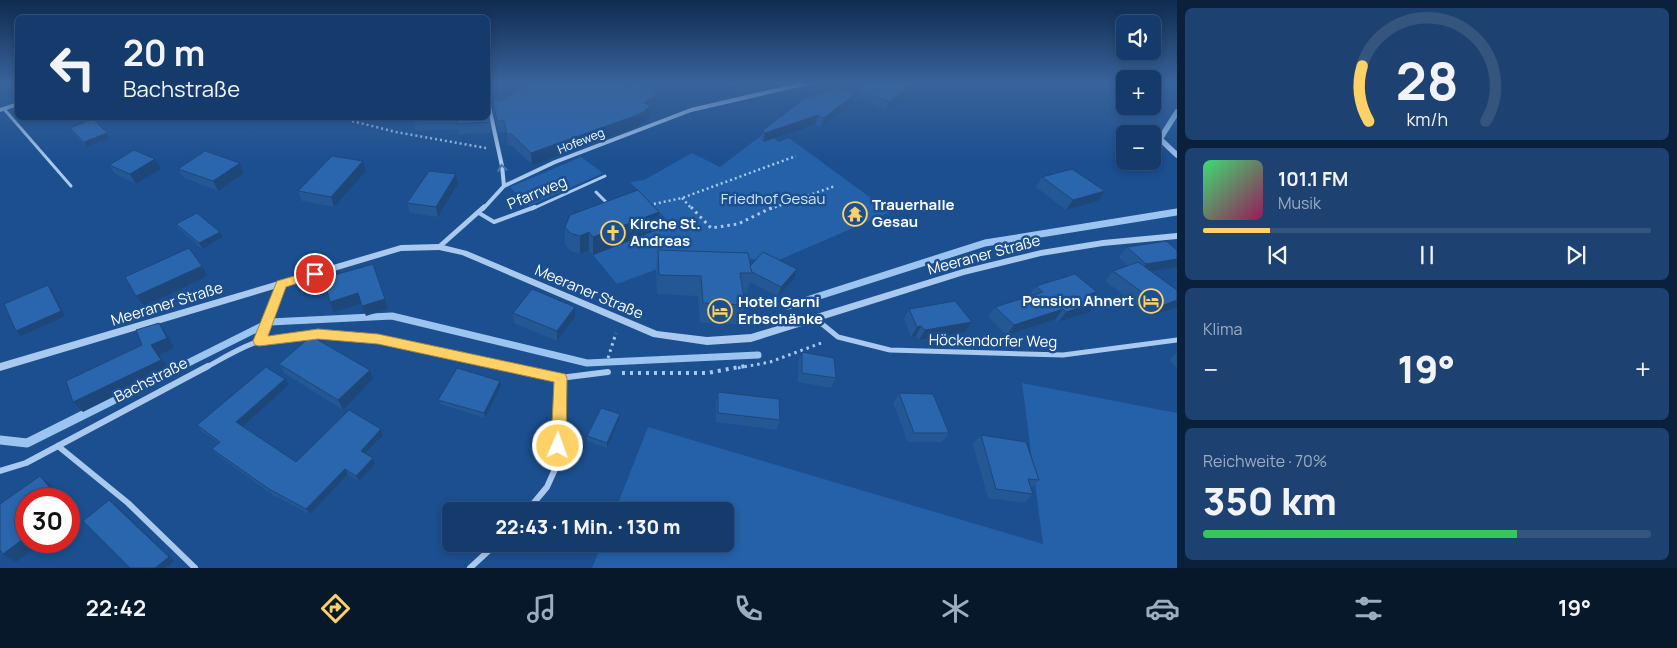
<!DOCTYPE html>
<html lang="de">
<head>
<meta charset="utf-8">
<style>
	:root { --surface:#143b6b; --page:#1d4271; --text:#f1f3f6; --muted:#9dadc1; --line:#33557e; --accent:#ffd166 }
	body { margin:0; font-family:Manrope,sans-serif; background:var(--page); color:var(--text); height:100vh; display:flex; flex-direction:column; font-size:19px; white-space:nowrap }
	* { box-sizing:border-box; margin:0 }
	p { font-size:16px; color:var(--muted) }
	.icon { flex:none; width:28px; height:28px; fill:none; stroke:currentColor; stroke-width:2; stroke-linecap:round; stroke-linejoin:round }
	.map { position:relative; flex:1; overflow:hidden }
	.drawer { display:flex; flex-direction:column; gap:8px; padding:8px; background:#0b203b; width:500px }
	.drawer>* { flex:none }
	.banner { position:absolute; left:15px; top:15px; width:475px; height:105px; border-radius:8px; box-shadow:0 2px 8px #0003,0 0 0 1px var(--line); background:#143b6b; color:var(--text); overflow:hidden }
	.controls { position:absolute; left:1116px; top:15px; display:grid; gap:10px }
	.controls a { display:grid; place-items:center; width:45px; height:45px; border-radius:8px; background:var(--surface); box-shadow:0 2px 8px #0003,0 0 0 1px var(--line); font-size:25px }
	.speed { position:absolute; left:15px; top:488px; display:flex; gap:10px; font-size:25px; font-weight:700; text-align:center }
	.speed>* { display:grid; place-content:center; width:65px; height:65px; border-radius:50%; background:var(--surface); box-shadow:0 2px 8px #0003,0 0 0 1px var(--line); line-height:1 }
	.speed .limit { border:8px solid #d22; background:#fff; color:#111 }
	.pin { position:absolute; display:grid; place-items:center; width:42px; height:42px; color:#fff; margin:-21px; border:2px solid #fff; border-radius:50%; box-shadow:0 1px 5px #0007 }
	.me { position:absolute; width:55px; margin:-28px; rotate:2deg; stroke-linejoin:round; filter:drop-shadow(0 0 4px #0008) }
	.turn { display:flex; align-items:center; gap:18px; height:105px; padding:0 25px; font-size:22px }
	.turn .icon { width:65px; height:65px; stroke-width:2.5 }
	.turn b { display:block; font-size:35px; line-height:42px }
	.big { font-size:38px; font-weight:800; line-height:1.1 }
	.drawer .card { flex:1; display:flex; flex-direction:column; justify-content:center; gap:8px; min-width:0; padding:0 18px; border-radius:8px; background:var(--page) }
	.drawer .dial { align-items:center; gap:0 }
	.dial svg { height:130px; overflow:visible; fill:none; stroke:var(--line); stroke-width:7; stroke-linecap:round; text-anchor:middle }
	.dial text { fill:var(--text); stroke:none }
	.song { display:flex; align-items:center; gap:15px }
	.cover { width:60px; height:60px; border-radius:8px; background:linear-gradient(135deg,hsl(140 70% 55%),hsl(330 70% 35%)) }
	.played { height:5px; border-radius:2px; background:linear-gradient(90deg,var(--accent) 15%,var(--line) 15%) }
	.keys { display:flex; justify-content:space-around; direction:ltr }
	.heat { display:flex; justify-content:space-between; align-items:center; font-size:28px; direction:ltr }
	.charge { height:8px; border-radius:4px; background:linear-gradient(90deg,#34c759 70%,var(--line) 0) }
	.trip { position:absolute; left:442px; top:502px; width:292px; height:50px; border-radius:8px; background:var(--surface); box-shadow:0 2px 8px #0003,0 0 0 1px var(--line); font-weight:800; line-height:50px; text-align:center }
	.tabs { display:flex; height:80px; justify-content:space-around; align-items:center; background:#08182b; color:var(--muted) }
	.tabs .icon { width:35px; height:35px }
	.tabs .on { color:var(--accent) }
	.tabs b { font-size:22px; color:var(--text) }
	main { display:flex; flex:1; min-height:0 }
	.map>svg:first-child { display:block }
	.green { fill:#2461a8 }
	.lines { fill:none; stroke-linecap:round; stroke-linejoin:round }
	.stream-far2 { stroke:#9cc4f0; stroke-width:5.5 }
	.stream-far1 { stroke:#9cc4f0; stroke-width:7 }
	.stream { stroke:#9cc4f0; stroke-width:9 }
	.path-far2 { stroke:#a9c9ee; stroke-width:2.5; stroke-dasharray:2 3; stroke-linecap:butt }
	.path-far1 { stroke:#a9c9ee; stroke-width:3; stroke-dasharray:2.5 4; stroke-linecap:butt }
	.path { stroke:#a9c9ee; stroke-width:4; stroke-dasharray:3 5; stroke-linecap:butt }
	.service-far1 { stroke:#a9c9ee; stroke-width:3 }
	.service { stroke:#a9c9ee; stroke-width:4 }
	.minor-far2 { stroke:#a9c9ee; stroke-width:4 }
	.minor-far1 { stroke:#a9c9ee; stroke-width:5 }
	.minor { stroke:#a9c9ee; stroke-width:6 }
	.tertiary { fill:#a9c9ee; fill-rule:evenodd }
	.wall { fill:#245895 }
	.shaded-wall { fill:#1d4779 }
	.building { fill:#2a66ad; stroke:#1d4779 }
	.oneway { stroke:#4674ac }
	.route { fill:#ffd166; stroke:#a68842 }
	.labels { text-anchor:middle; stroke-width:5; stroke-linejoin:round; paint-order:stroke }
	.far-street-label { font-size:12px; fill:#fff; stroke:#1b4f8f }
	.street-label { font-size:15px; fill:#fff; stroke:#1b4f8f }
	.park-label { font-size:15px; fill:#cfe3fa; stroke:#1b4f8f }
	.poi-label { font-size:15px; font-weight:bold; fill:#fff; stroke:#1b4f8f; text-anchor:start }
</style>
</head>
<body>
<main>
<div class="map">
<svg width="1177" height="568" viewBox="0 0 1177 568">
	<rect width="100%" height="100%" fill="#1b4f8f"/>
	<g class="green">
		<path d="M 766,132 L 779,142 L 789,138 L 890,212 L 779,260 L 690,257 L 617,284 L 593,255 L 657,230 L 652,224 L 666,219 L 630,182 L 644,180 L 692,153 L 720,167 Z"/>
		<path d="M 581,157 L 603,173 L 529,206 L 510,187 Z"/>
		<path d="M 1022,383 L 1177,413 L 1177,568 L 592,568 L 602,544 L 726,544 L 726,511 L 615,511 L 648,427 L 1043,544 Z"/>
	</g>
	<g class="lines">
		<path class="stream-far2" d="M 1177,112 L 1160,139 L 1177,155"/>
		<g class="stream-far1">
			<path d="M 788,306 L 985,243 L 1177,212"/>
			<path d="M 178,368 L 270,322 L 392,316 L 587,363 L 758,355"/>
		</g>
		<path class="stream" d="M 0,440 L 27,443 L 181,366"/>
		<g class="path-far2">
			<path d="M 724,82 L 733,86"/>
			<path d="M 352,121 L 396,132 L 486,148"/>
			<path d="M 682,198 L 692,209"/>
			<path d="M 649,205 L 682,198 L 796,156"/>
			<path d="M 770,209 L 835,186"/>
		</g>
		<g class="path-far1">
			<path d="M 691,207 L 711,228 L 738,224 L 773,207"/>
			<path d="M 608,358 L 616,333"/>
			<path d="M 738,368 L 770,362 L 824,342"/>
		</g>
		<path class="path" d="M 622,373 L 707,373 L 745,366"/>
		<g class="service-far1">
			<path d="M 4,109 L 71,186"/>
			<path d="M 337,118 L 341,119"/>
			<path d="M 596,192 L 609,205"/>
			<path d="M 532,209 L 605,176"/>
		</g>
		<path class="service" d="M 479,213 L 494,222 L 535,207"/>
		<g class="minor-far2">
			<path d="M 488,102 L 502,166 L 504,186"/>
			<path d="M 483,209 L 504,186 L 555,162 L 691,110 L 812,82"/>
		</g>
		<g class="minor-far1">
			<path d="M 439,247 L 484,207"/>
			<path d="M 816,319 L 838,337 L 890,350 L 1063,355 L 1177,340"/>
			<path d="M 259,341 L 281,284"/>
			<path d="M 205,368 C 222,359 242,346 260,341 C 339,321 434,351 512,368"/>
		</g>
		<g class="minor">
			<path d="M 506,366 L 560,378 L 608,372"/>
			<path d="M 58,446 L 128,503 L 195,568"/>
			<path d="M 0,471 L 26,463 L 208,366"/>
			<path d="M 527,511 L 547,487 L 556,467 L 560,378"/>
			<path d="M 470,568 L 496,544"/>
		</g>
		<g class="tertiary">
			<path d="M 18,102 L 18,106 L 0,112 L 0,108 Z"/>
			<path d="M 1177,233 L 1177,239 L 1103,246 L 1041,256 L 964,275 L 751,342 L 707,345 L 653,337 L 462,255 L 439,250 L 401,251 L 0,371 L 0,363 L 401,245 L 439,244 L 467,251 L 657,331 L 707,337 L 751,334 L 963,269 L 1041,250 L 1103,240 Z"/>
		</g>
	</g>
	<g class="wall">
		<path d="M 911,85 L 908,94 L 886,110 L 857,98 L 860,90 Z"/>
		<path d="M 492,97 L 501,101 L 657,105 L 651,109 L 651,117 L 639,126 L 532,165 L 512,146 L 508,146 L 506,132 L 499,133 L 493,109 Z"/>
		<path d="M 851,105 L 821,127 L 815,125 L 763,142 L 761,139 L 763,130 Z"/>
		<path d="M 488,118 L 490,122 L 491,133 L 458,134 L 458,129 L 416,131 L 413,121 Z"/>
		<path d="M 70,128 L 110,138 L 87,147 L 73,133 Z"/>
		<path d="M 155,159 L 161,169 L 136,184 L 115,174 L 109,165 Z"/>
		<path d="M 363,161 L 366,171 L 334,207 L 302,201 L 298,191 Z"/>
		<path d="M 240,163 L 244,173 L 218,191 L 184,178 L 178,169 Z"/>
		<path d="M 456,174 L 458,184 L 438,217 L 410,213 L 407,203 Z"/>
		<path d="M 1042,177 L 1098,201 L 1066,210 L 1036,187 Z"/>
		<path d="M 659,212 L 657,230 L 593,255 L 589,250 L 580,254 L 570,251 L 565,244 L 565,227 Z"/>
		<path d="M 176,224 L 220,232 L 223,237 L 202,249 L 179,229 Z"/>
		<path d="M 1127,247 L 1177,267 L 1151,272 L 1177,307 L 1152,316 L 1105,281 L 1113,271 L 1128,266 L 1119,257 Z"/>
		<path d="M 658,250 L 750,266 L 797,269 L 794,279 L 778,297 L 750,282 L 747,293 L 743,293 L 745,305 L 740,324 L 700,323 L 698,296 L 657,294 L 656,269 Z"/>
		<path d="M 1036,286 L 1093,297 L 1098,302 L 1090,312 L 1058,322 L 1056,319 L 1007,335 L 988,317 L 995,307 L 1030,296 L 1029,295 Z"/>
		<path d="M 909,309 L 972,322 L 965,332 L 919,340 L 916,336 L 911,337 L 904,319 Z"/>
		<path d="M 513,313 L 575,317 L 557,341 L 514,323 Z"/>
		<path d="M 802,352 L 836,378 L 831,388 L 798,382 L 798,362 Z"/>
		<path d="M 1177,353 L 1177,369 L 1169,360 Z"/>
		<path d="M 279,364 L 370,370 L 373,379 L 343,410 L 284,373 Z"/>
		<path d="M 289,385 L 243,426 L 296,462 L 381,429 L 383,435 L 366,454 L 373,458 L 375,464 L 359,481 L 348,474 L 310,514 L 273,495 L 217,455 L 212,449 L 219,443 L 201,431 L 197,425 Z"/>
		<path d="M 501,386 L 485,418 L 440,404 L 438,400 Z"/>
		<path d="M 718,392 L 780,420 L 777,430 L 716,422 L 716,402 Z"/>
		<path d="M 899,393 L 949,433 L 942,442 L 908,442 L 893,403 Z"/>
		<path d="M 619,419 L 607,448 L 587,441 L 587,436 Z"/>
		<path d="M 981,435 L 1039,480 L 1031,488 L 1033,494 L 1024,503 L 988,498 L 973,444 Z"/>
	</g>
	<g class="shaded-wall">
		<path d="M 911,85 L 908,94 L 886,110 L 889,102 Z"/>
		<path d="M 658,93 L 657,105 L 651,109 L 651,117 L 639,126 L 532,165 L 531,153 L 644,103 Z"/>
		<path d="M 854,95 L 851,105 L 821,127 L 824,118 Z"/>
		<path d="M 818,115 L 815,125 L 763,142 L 765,133 Z"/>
		<path d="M 107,133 L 110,138 L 87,147 L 84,142 Z"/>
		<path d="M 155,159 L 161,169 L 136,184 L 130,174 Z"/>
		<path d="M 363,161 L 366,171 L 334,207 L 331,197 Z"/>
		<path d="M 240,163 L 244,173 L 218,191 L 213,181 Z"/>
		<path d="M 456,174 L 458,184 L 438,217 L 436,207 Z"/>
		<path d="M 1105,191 L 1098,201 L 1066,210 L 1073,200 Z"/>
		<path d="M 659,212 L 657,230 L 593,255 L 593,237 Z"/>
		<path d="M 220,232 L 223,237 L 202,249 L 199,243 Z"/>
		<path d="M 589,232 L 589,250 L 580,254 L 580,236 Z"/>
		<path d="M 1177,259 L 1177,267 L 1138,274 L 1146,264 Z"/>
		<path d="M 202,266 L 208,276 L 144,306 L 136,296 Z"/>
		<path d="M 797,269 L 794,279 L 778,297 L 781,287 Z"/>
		<path d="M 48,285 L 52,290 L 65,316 L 21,336 L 16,331 Z"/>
		<path d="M 1097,292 L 1089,302 L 1090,294 Z"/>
		<path d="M 358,293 L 362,303 L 334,312 L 330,302 Z"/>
		<path d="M 385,299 L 388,309 L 366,316 L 362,306 Z"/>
		<path d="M 1177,300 L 1177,307 L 1152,316 L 1161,306 Z"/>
		<path d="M 1098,302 L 1090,312 L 1058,322 L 1066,312 Z"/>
		<path d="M 575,307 L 575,317 L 557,341 L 557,331 Z"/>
		<path d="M 1063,309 L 1056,319 L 1007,335 L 1014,325 Z"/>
		<path d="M 972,322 L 965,332 L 919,340 L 925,330 Z"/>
		<path d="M 159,323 L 166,333 L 174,348 L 159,355 L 169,369 L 83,412 L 73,402 L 151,345 Z"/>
		<path d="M 921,326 L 916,336 L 911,337 L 917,327 Z"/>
		<path d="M 370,370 L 373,379 L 343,410 L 338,400 Z"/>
		<path d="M 285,379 L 289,385 L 241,428 L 236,422 Z"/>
		<path d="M 500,381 L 501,386 L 485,418 L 484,413 Z"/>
		<path d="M 620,414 L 619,419 L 607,448 L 607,443 Z"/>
		<path d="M 381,429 L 383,435 L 363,456 L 361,451 Z"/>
		<path d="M 373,458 L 375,464 L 359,481 L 356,476 Z"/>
		<path d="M 345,469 L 348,474 L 310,514 L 306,509 Z"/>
		<path d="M 40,476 L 51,485 L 63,499 L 59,499 Z"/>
		<path d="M 115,504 L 174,561 L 165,568 L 155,568 Z"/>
		<path d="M 69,506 L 77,515 L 69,522 Z"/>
		<path d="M 26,537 L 26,541 L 43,541 L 16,562 L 3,554 Z"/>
	</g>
	<g class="building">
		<path d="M 531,82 L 615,82 L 628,87 L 634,83 L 658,93 L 644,103 L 651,106 L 640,114 L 531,153 L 511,134 L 507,134 L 504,121 L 497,121 L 492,97 L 501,101 Z"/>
		<path d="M 868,82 L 902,82 L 911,85 L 889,102 L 860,90 Z"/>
		<path d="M 835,88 L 854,95 L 824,118 L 818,115 L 765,133 L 763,130 L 805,98 Z"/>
		<path d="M 488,113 L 490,122 L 457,124 L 457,118 L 413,121 L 414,118 L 488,118 Z"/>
		<path d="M 93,119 L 107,133 L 84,142 L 70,128 Z"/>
		<path d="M 134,150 L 155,159 L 130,174 L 109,165 Z"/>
		<path d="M 205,151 L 240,163 L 213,181 L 178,169 Z"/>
		<path d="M 332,156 L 363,161 L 331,197 L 298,191 Z"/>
		<path d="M 1072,169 L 1105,191 L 1073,200 L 1042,177 Z"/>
		<path d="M 429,171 L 456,174 L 436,207 L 407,203 Z"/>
		<path d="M 638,190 L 659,212 L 593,237 L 589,232 L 580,236 L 570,233 L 565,227 L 570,215 Z"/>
		<path d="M 197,213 L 220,232 L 199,243 L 176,224 Z"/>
		<path d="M 1166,241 L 1177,250 L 1177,259 L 1146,264 L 1127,247 Z"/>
		<path d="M 189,248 L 202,266 L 136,296 L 125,277 Z"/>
		<path d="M 658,250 L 748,253 L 752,273 L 740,273 L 745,305 L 703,303 L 701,276 L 659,275 Z"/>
		<path d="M 763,252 L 797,269 L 781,287 L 752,272 L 750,266 Z"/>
		<path d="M 1138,262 L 1177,290 L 1177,300 L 1161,306 L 1113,271 Z"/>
		<path d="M 373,264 L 385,299 L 362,306 L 358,293 L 330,302 L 324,278 Z"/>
		<path d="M 1075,274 L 1097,292 L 1090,294 L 1098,302 L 1066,312 L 1063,309 L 1014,325 L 995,307 L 1043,292 L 1036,286 Z"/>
		<path d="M 48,285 L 61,311 L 16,331 L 4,304 Z"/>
		<path d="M 532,289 L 575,307 L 557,331 L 513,313 Z"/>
		<path d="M 955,301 L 972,322 L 925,330 L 921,326 L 917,327 L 909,309 Z"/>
		<path d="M 159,323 L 167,338 L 151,345 L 161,360 L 73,402 L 66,381 L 142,345 L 136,330 Z"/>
		<path d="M 311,336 L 370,370 L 338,400 L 279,364 Z"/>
		<path d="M 802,352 L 834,358 L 836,378 L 802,373 Z"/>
		<path d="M 266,367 L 285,379 L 236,422 L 296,462 L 349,410 L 381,429 L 361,451 L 373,458 L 356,476 L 345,469 L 306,509 L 269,489 L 212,449 L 220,442 L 197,425 Z"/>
		<path d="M 457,368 L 500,381 L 484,413 L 438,400 Z"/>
		<path d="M 718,392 L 779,399 L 780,420 L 718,413 Z"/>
		<path d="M 899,393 L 933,394 L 949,433 L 914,433 Z"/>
		<path d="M 601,408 L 620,414 L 607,443 L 587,436 Z"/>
		<path d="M 981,435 L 1026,442 L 1039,480 L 1028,479 L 1033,494 L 996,489 Z"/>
		<path d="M 40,476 L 59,499 L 26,499 L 26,537 L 3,554 L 0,550 L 0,504 Z"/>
		<path d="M 109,500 L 169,557 L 155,568 L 130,568 L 83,521 Z"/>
	</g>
	<defs><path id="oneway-chevron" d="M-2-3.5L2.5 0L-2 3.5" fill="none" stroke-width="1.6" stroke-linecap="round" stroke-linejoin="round" transform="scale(1.25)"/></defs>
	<use class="oneway" href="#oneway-chevron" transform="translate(502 168) rotate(-98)"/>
	<linearGradient id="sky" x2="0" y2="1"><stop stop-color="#0f2b4f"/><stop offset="0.51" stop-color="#39639b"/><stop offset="1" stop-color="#39639b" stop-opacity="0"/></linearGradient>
	<rect width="1177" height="162" fill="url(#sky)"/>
	<path class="route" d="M 315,270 L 319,271 L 319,276 L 286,287 L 268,336 L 318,329 L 378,334 L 565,374 L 567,378 L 566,446 L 563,450 L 558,452 L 554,450 L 551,446 L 554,382 L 378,344 L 318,339 L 259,346 L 255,345 L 253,341 L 277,281 Z"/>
	<defs>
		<g id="temple-ring" transform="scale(1.25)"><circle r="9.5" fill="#1b4f8f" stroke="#ffd166" stroke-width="1.5"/><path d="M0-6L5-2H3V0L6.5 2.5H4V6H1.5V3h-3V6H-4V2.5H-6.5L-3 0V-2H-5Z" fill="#ffd166"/></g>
		<g id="church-ring" transform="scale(1.25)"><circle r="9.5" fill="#1b4f8f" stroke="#ffd166" stroke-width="1.5"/><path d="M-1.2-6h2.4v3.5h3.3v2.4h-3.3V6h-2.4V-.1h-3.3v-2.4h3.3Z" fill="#ffd166"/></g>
		<g id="hotel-ring" transform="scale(1.25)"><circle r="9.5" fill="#1b4f8f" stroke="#ffd166" stroke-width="1.5"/><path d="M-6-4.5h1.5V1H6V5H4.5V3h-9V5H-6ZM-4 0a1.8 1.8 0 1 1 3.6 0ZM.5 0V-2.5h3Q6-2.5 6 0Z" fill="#ffd166"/></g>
	</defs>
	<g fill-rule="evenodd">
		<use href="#temple-ring" x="855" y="214"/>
		<use href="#church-ring" x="613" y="233"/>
		<use href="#hotel-ring" x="1151" y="301"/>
		<use href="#hotel-ring" x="720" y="311"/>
	</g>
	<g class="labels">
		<g class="far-street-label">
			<text transform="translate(581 141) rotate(-22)" y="4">Hofeweg</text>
		</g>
		<g class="street-label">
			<text transform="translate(537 193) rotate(-23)" y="5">Pfarrweg</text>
			<text transform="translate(984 255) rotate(-15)" y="5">Meeraner Straße</text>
			<text transform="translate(589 292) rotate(23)" y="5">Meeraner Straße</text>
			<text transform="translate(167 304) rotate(-17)" y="5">Meeraner Straße</text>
			<text transform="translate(993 341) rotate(1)" y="5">Höckendorfer Weg</text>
			<text transform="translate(151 380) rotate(-27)" y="5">Bachstraße</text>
		</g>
		<g class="park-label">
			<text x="773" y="204">Friedhof Gesau</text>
		</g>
		<g class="poi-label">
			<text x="872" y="210">Trauerhalle<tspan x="872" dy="17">Gesau</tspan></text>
			<text x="630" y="229">Kirche St.<tspan x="630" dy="17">Andreas</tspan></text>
			<text x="1134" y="306" text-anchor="end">Pension Ahnert</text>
			<text x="738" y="307">Hotel Garni<tspan x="738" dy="17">Erbschänke</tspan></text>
		</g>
	</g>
</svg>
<div class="controls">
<a><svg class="icon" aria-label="sound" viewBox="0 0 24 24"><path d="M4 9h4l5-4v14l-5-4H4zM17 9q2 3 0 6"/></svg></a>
<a>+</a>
<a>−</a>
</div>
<div class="speed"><div class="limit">30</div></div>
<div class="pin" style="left:315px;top:274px;background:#d93025"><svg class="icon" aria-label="arrive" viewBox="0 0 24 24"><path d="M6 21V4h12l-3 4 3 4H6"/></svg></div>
<svg class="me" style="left:558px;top:446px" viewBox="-20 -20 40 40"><circle r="17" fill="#ffd166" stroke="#fff" stroke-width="3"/><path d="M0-11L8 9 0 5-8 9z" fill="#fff"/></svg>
<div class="trip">22:43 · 1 Min. · 130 m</div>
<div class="banner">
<div class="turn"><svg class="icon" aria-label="left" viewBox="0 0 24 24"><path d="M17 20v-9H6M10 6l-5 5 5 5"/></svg><div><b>20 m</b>Bachstraße</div></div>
</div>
</div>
<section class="drawer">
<div class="card dial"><svg viewBox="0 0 100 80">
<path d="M14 69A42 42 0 1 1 86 69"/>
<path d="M14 69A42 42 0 0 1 10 35" stroke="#ffd166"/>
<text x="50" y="56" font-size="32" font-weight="700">28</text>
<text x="50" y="72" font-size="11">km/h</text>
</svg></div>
<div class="card">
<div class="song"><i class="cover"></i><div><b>101.1 FM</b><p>Musik</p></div></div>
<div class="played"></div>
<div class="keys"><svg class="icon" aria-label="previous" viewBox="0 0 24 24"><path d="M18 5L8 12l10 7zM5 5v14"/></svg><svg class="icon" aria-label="pause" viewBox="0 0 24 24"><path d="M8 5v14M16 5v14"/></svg><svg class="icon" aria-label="next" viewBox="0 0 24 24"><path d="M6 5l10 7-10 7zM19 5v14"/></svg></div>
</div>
<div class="card"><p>Klima</p>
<div class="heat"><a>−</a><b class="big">19°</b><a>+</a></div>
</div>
<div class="card"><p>Reichweite · 70%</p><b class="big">350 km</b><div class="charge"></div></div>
</section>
</main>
<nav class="tabs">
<b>22:42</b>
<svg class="icon on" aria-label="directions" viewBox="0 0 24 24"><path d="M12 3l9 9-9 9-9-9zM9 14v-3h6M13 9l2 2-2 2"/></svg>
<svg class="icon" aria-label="music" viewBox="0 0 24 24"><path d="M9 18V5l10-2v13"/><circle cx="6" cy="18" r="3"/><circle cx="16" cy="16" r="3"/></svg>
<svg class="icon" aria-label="phone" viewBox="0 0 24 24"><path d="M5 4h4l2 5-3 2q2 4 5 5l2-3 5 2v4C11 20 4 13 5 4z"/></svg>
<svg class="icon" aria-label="climate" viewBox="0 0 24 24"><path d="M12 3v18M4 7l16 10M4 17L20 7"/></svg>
<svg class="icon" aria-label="car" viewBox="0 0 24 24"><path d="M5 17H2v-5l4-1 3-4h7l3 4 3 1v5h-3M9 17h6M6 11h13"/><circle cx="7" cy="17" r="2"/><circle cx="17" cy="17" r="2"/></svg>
<svg class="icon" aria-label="filters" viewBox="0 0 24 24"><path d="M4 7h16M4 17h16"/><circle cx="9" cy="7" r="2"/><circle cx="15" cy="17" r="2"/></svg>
<b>19°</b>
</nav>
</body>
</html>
